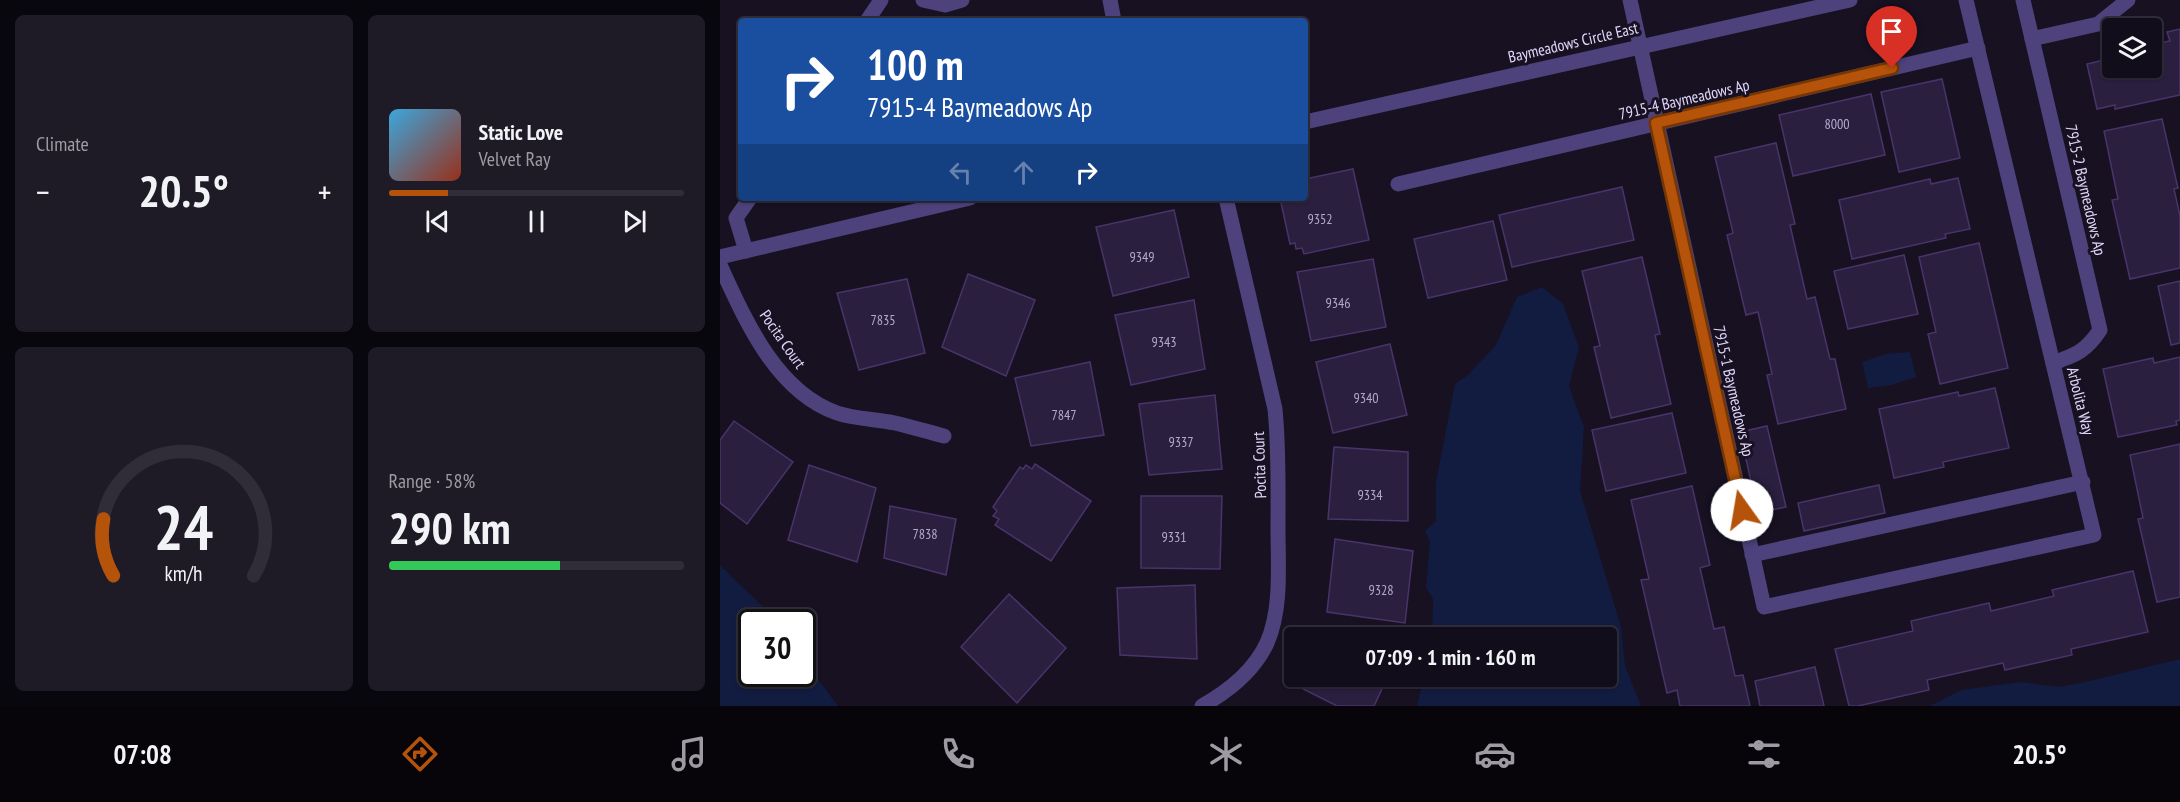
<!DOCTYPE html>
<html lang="en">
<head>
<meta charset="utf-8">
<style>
	:root { --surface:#110d1a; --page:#1e1b27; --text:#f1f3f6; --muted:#9c9ca2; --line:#302d39; --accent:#b45309 }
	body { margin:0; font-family:"PT Sans Narrow",sans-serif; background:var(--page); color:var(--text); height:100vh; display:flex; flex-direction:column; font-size:22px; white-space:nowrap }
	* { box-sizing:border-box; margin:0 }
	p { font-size:20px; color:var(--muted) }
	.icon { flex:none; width:33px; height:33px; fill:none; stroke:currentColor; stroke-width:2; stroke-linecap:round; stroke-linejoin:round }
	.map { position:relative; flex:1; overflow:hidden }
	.sheet { display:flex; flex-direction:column; gap:15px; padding:15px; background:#09070e; width:720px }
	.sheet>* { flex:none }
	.hud { position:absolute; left:18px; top:18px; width:570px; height:183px; border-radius:6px; box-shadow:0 2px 4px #0004,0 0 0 2px var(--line); background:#1a4fa0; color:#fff; overflow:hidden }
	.controls { position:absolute; left:1382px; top:18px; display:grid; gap:12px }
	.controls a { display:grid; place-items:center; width:60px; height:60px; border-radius:6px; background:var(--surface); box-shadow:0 2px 4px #0004,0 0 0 2px var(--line); font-size:30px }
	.speed { position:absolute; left:18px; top:609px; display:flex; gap:12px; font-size:30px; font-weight:700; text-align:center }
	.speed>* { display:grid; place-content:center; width:78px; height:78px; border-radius:50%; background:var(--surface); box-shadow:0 2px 4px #0004,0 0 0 2px var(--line); line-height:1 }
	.speed .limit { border:3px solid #111; border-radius:9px; background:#fff; color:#111 }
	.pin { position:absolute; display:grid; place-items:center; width:51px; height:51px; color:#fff; margin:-62px -26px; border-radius:50% 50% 50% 0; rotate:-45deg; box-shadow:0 0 6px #0007 }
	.pin .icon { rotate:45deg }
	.me { position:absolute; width:66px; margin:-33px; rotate:347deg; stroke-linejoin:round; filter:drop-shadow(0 0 4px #0008) }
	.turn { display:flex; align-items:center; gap:21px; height:126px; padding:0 30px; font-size:27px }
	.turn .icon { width:78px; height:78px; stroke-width:2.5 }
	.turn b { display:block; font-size:42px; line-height:51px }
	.lanes { display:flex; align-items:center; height:57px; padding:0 30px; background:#0003; justify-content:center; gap:30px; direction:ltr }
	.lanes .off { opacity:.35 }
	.big { font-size:45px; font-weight:600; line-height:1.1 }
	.sheet .widget { flex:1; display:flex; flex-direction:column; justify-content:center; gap:9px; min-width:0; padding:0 21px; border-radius:9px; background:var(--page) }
	.sheet .dial { align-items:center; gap:0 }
	.dial svg { height:156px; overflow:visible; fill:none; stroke:var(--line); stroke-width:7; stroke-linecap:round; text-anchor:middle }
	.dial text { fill:var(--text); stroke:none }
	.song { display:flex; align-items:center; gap:18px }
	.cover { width:72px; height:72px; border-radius:9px; background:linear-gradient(135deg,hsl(200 70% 55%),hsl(10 70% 35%)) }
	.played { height:6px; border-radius:3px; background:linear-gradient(90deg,var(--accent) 20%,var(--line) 20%) }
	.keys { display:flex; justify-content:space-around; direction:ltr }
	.heat { display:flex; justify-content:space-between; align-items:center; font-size:33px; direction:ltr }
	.charge { height:9px; border-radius:4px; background:linear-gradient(90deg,#34c759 58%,var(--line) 0) }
	.sheet .tiles { flex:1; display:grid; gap:15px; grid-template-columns:repeat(2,1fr) }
	.trip { position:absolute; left:564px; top:627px; width:333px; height:60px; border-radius:6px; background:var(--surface); box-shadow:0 2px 4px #0004,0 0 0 2px var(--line); font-weight:600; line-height:60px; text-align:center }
	.dock { display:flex; height:96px; justify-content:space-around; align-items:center; background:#07050a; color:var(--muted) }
	.dock .icon { width:42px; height:42px }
	.dock .on { color:var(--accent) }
	.dock b { font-size:27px; color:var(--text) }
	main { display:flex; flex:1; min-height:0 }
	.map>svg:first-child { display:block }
	.water { fill:#121c40 }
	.building { fill:#2b1f40; stroke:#483469; stroke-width:1.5 }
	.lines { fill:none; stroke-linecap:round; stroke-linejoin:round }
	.minor { stroke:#4d427b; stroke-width:15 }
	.route-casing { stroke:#753606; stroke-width:15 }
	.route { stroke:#b45309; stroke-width:10 }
	.labels { text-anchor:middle; stroke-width:6; stroke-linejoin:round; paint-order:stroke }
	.number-label { font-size:14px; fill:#b4a9cc }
	.street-label { font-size:16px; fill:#e1d7fa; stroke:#171122 }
</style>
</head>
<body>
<main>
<section class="sheet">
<div class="tiles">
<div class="widget"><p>Climate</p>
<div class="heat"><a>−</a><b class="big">20.5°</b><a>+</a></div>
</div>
<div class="widget">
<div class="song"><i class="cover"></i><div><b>Static Love</b><p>Velvet Ray</p></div></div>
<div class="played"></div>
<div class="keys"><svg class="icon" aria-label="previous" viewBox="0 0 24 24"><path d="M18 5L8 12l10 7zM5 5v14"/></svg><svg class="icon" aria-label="pause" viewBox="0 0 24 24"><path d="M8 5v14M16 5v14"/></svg><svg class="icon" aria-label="next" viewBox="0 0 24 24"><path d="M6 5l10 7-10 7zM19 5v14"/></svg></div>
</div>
<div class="widget dial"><svg viewBox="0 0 100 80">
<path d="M14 69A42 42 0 1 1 86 69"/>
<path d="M14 69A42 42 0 0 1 9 40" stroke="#b45309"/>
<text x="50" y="56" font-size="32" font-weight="700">24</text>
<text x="50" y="72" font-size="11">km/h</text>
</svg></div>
<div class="widget"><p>Range · 58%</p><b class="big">290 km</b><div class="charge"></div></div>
</div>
</section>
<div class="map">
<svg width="1460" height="706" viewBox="0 0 1460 706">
	<rect width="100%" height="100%" fill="#171122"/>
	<g class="water">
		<path d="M 822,287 L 843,304 L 859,347 L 849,386 L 864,427 L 860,491 L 901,627 L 905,666 L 921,706 L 697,706 L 704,677 L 886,676 L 886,638 L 712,637 L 713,599 L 706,587 L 710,542 L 705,531 L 716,521 L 716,482 L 735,384 L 748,375 L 776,345 L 797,297 Z"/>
		<path d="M 1190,352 L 1196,377 L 1172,385 L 1148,388 L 1142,362 L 1166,354 Z"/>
		<path d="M 0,565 L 43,607 L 55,622 L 32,622 L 32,674 L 82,674 L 83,659 L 118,706 L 0,706 Z"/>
		<path d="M 1460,659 L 1460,706 L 1210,706 L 1241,690 L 1301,682 L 1339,687 L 1361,683 Z"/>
	</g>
	<g class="building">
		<path d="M 1460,29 L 1460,95 L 1395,109 L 1395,105 L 1377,109 L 1367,64 L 1384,60 L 1383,56 L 1392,54 L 1392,68 L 1431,68 L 1431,45 L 1450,41 L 1447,32 Z"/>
		<path d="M 1222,79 L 1240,158 L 1179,172 L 1161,92 Z"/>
		<path d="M 1151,94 L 1165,155 L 1073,176 L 1059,115 Z"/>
		<path d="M 1442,119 L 1458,188 L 1454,189 L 1460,216 L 1460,268 L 1410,279 L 1392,200 L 1398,199 L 1384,131 Z"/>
		<path d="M 1056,143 L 1075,224 L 1070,225 L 1087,299 L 1095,297 L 1110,359 L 1115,359 L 1126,409 L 1058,424 L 1047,375 L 1052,374 L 1038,312 L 1026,315 L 1007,235 L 1013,233 L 995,157 Z"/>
		<path d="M 633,169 L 649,240 L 584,254 L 582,248 L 576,249 L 575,243 L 570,244 L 560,198 L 585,198 L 585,179 Z"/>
		<path d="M 1238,178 L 1250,229 L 1225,234 L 1226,238 L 1132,259 L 1119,200 L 1210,179 L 1211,184 Z"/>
		<path d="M 902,187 L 914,240 L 792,267 L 779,215 Z"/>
		<path d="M 454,210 L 469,277 L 393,296 L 376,227 Z"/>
		<path d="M 773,221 L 787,280 L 708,298 L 694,239 Z"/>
		<path d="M 1259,243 L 1288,368 L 1220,384 L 1208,334 L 1216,332 L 1199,257 Z"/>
		<path d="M 1184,255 L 1198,314 L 1128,329 L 1114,271 Z"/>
		<path d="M 922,257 L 940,334 L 935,335 L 951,404 L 891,418 L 874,347 L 880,346 L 862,271 Z"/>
		<path d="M 653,259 L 666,327 L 591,341 L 577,272 Z"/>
		<path d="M 248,274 L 315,300 L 286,376 L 222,347 Z"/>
		<path d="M 187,279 L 205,353 L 139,370 L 117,293 Z"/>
		<path d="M 1460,281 L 1460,343 L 1451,345 L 1438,286 Z"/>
		<path d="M 474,300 L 485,369 L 411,385 L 395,315 Z"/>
		<path d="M 670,344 L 687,415 L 613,433 L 596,362 Z"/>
		<path d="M 1460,357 L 1460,420 L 1456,421 L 1457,425 L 1398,437 L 1383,369 L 1433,358 L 1434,363 Z"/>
		<path d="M 370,362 L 384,435 L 311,446 L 295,378 Z"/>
		<path d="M 1275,388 L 1289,448 L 1223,462 L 1224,467 L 1174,478 L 1159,409 L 1238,392 L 1239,396 Z"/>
		<path d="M 495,395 L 502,469 L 429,475 L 419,404 Z"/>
		<path d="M 952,413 L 966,473 L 886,491 L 872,430 Z"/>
		<path d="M 14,421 L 73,462 L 27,524 L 0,503 L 0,440 Z"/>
		<path d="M 1047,426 L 1066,507 L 1038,513 L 1020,432 Z"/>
		<path d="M 1460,444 L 1460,597 L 1437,602 L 1418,519 L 1423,518 L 1410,455 Z"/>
		<path d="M 614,447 L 688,452 L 688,521 L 608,519 Z"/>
		<path d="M 315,464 L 371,501 L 331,561 L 275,525 L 279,519 L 273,516 L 277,511 L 273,507 L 300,467 L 303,469 L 306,465 L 312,469 Z"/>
		<path d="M 89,465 L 156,488 L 137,562 L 68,540 Z"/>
		<path d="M 1159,485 L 1165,513 L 1084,531 L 1078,503 Z"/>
		<path d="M 972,486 L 990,565 L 980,568 L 994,629 L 1004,627 L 1015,676 L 1023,675 L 1030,706 L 960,706 L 957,690 L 947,693 L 921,580 L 929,579 L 911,500 Z"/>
		<path d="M 421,496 L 502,496 L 500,569 L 421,568 Z"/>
		<path d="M 170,506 L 236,519 L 226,575 L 164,558 Z"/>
		<path d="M 615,539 L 693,551 L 685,623 L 607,612 Z"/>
		<path d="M 1413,571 L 1428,632 L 1351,649 L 1352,655 L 1285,670 L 1283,663 L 1207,680 L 1209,690 L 1138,706 L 1129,706 L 1115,649 L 1193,631 L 1191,621 L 1269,603 L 1271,611 L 1334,596 L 1332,590 Z"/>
		<path d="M 475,585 L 477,659 L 400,655 L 397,588 Z"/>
		<path d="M 289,594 L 346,648 L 297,703 L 241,647 Z"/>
		<path d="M 608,632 L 619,638 L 606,638 Z"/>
		<path d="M 1095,667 L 1104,706 L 1040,706 L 1035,681 Z"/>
		<path d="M 589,676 L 668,676 L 654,706 L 617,706 L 583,689 Z"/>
	</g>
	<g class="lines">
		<g class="minor">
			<path d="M 203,0 L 225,5 L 242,0"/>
			<path d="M 390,0 L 394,21"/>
			<path d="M 910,0 L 1044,607 L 1374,535 L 1246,0"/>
			<path d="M 1303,0 L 1380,330 C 1366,351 1356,355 1333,363"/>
			<path d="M 147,21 L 161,0"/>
			<path d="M 1312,39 L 1378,24 L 1408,0"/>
			<path d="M 585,122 L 1130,0"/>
			<path d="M 678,184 L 1258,48"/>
			<path d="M 26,251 L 16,218 L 30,198"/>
			<path d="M 0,257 L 250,198"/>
			<path d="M 0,265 C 25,319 55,391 117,413 C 135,419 156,419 175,423 C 192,427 208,432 224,436"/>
			<path d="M 1032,555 L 1363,482"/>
			<path d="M 482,706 C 509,691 534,671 547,643 C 562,608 558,566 558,529 C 558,489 559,449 555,409 L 506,198"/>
		</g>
	</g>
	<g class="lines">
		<g class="route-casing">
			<path id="route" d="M 1022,510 L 936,123 L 1172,68"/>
		</g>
		<use href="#route" class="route"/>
	</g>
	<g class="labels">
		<g class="number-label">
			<text x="1117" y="129">8000</text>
			<text x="600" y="224">9352</text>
			<text x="422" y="262">9349</text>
			<text x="618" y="308">9346</text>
			<text x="163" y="325">7835</text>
			<text x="444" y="347">9343</text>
			<text x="646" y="403">9340</text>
			<text x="344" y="420">7847</text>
			<text x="461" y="447">9337</text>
			<text x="650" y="500">9334</text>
			<text x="205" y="539">7838</text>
			<text x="454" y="542">9331</text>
			<text x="661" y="595">9328</text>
		</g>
		<g class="street-label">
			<text transform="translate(853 42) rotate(-13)" y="6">Baymeadows Circle East</text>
			<text transform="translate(964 99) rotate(-13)" y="6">7915-4 Baymeadows Ap</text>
			<text transform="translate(1366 190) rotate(77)" y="6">7915-2 Baymeadows Ap</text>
			<text transform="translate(63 339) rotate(55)" y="6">Pocita Court</text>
			<text transform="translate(1014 391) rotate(77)" y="6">7915-1 Baymeadows Ap</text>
			<text transform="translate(1361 401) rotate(76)" y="6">Arbolita Way</text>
			<text transform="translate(539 465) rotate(-92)" y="6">Pocita Court</text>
		</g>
	</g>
</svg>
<div class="controls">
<a><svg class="icon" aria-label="layers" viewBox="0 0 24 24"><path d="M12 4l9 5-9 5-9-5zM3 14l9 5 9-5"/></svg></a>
</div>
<div class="speed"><div class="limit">30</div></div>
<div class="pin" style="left:1172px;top:68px;background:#d93025"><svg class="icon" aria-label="arrive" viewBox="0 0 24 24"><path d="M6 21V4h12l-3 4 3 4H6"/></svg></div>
<svg class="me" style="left:1022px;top:510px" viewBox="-20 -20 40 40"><circle r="19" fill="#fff"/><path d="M0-13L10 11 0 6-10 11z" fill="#b45309"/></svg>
<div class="trip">07:09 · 1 min · 160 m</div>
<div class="hud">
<div class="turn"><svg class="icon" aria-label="right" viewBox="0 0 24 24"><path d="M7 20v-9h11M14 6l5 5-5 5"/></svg><div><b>100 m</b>7915-4 Baymeadows Ap</div></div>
<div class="lanes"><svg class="icon off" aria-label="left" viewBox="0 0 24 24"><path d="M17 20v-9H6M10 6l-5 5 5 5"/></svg><svg class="icon off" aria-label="ahead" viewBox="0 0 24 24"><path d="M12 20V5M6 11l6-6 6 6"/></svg><svg class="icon" aria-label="right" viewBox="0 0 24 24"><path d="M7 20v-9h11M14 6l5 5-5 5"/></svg></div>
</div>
</div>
</main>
<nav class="dock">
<b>07:08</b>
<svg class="icon on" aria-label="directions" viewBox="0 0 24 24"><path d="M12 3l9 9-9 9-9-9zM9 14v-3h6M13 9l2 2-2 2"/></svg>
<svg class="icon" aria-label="music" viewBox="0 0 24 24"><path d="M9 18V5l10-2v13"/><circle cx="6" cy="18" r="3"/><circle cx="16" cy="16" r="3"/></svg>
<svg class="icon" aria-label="phone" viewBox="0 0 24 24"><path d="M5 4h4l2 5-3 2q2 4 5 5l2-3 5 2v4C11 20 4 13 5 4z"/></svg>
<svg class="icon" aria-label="climate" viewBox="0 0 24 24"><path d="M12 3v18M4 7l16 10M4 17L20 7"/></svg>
<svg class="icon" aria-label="car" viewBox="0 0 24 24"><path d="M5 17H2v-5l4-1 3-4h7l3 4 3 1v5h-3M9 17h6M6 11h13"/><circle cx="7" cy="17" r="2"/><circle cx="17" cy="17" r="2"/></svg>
<svg class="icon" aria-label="filters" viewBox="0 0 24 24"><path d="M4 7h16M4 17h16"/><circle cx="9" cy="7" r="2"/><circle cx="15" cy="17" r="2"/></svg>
<b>20.5°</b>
</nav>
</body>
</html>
